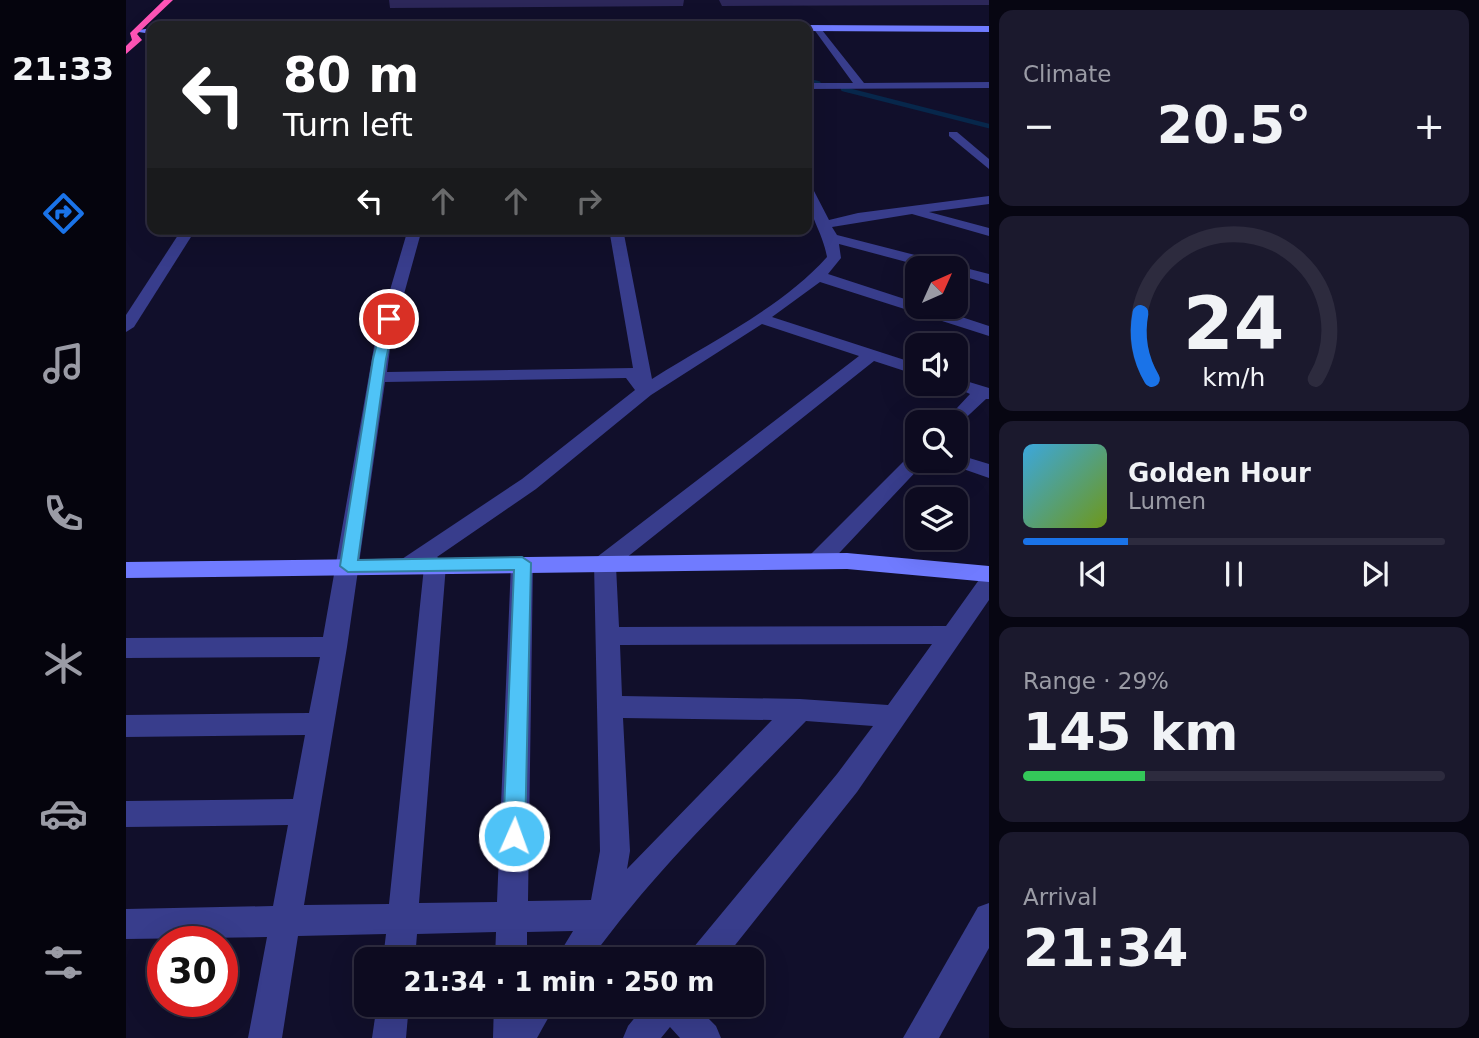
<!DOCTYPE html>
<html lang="en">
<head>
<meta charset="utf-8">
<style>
	:root { --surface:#0d0b20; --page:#1b192d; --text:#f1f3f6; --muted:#9a9ba5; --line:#2d2b3e; --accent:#1a73e8 }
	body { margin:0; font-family:"DejaVu Sans",sans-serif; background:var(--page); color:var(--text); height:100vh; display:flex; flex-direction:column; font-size:26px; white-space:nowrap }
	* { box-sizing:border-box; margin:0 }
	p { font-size:23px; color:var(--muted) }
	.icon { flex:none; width:38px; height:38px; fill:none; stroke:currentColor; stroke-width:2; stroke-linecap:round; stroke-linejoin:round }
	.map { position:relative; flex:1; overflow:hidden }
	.drawer { display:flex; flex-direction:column; gap:10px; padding:10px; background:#070612; width:490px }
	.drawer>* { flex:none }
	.guide { position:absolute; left:21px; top:21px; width:665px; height:214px; border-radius:14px; box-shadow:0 7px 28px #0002,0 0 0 2px var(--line); background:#202124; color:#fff; overflow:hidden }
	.needle { width:46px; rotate:45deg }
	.tools { position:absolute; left:779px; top:256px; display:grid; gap:14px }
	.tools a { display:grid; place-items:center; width:63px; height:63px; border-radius:14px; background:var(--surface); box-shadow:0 7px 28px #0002,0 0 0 2px var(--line); font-size:35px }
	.speed { position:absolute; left:21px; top:926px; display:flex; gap:14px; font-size:35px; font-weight:700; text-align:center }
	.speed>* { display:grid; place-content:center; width:91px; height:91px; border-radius:50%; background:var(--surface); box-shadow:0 7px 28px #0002,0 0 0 2px var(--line); line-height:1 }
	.speed .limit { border:10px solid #d22; background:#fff; color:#111 }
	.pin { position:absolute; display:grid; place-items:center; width:60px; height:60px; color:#fff; margin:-30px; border:4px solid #fff; border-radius:50%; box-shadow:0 2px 7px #0007 }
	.me { position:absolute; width:77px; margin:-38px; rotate:2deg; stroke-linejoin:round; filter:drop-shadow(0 0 5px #0008) }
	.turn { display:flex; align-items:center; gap:24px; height:147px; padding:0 21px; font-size:32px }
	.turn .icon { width:91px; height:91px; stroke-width:2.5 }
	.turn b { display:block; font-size:49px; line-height:60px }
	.lanes { display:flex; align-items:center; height:66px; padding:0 21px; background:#0003; justify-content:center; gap:35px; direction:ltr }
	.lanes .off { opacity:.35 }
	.big { font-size:52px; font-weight:700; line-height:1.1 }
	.drawer .card { flex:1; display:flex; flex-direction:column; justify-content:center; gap:10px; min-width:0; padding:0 24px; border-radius:14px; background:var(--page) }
	.drawer .dial { align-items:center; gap:0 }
	.dial svg { height:182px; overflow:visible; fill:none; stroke:var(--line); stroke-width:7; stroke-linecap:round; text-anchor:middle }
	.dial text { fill:var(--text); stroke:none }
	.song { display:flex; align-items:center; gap:21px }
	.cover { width:84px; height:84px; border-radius:10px; background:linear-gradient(135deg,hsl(200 70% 55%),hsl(80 70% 35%)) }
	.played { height:7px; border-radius:4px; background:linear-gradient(90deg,var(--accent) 25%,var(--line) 25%) }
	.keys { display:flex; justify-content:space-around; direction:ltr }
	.heat { display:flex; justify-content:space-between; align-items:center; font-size:38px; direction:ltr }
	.charge { height:10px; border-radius:5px; background:linear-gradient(90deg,#34c759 29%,var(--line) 0) }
	.trip { position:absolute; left:228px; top:947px; width:410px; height:70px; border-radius:14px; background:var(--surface); box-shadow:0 7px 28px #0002,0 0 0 2px var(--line); font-weight:700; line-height:70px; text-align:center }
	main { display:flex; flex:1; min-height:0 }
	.tab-bar { display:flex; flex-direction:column; width:126px; justify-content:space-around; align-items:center; background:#05040d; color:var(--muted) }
	.tab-bar .icon { width:49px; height:49px }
	.tab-bar .active { color:var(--accent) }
	.tab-bar b { font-size:32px; color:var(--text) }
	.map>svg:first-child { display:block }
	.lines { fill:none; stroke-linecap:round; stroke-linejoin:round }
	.stream-far1 { stroke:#07274b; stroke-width:3.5 }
	.stream { stroke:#07274b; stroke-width:4.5 }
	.street { fill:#383d8c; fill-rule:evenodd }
	.secondary { fill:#707bff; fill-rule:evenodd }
	.highway { fill:#ff54b7; fill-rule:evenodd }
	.wall { fill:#2c2759 }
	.route { fill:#4fc3f7; stroke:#337fa1; stroke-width:2 }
</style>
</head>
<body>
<main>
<nav class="tab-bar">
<b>21:33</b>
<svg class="icon active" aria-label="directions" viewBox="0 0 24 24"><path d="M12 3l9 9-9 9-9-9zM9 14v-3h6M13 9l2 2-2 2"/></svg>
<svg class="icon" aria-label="music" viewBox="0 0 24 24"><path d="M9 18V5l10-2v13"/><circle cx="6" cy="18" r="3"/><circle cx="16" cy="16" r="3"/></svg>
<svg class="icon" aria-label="phone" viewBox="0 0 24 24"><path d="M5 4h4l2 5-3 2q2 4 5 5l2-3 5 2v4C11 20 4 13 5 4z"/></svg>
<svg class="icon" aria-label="climate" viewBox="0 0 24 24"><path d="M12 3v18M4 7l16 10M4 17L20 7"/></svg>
<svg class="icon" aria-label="car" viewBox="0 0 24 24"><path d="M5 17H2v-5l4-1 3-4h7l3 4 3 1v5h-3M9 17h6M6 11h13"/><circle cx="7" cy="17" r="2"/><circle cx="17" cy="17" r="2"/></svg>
<svg class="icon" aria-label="filters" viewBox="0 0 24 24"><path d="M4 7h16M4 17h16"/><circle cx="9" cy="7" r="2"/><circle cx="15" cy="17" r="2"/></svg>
</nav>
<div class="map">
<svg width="863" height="1038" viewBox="0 0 863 1038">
	<rect width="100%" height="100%" fill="#110f2b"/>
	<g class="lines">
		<g class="stream-far1">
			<path d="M 681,80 L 693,83"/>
			<path d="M 717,89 L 724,91"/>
		</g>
		<path class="stream" d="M 717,89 L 863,126"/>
		<g class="street">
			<path d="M 692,25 L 738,83 L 863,82 L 863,88 L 681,89 L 681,83 L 727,83 L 687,28 Z"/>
			<path d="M 823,132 L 831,132 L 863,159 L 863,169 L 823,136 Z"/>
			<path d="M 681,187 L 688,191 L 703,220 L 732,213 L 863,196 L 863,204 L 803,212 L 863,228 L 863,236 L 786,214 L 706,227 L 711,235 L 863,274 L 863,284 L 830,274 L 830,268 L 803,268 L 713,244 L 715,258 L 702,274 L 791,303 L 791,306 L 802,306 L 863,326 L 863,336 L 694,282 L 646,317 L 791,364 L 791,375 L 748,361 L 490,566 L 493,627 L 820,626 L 855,577 L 863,575 L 863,600 L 731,792 L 598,959 L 562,959 L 567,948 L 711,774 L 747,726 L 680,721 C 606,797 527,872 465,959 L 430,959 L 447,931 L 401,932 L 401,959 L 369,959 L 370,932 L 291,934 L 289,959 L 257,959 L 260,934 L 172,936 L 156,1038 L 122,1038 L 141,937 L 0,939 L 0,909 L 147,906 L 162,825 L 0,827 L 0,801 L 167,799 L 179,735 L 0,737 L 0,715 L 183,713 L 194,657 L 0,658 L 0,638 L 197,637 L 249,341 L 282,229 L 296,229 L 265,341 L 261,372 L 507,368 L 483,229 L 497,229 L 526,379 C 584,342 654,309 701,257 C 697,232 680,212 681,187 ZM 636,324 L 733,356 L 471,557 L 468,563 L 474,851 L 465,900 L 402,901 L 407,563 L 404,557 L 388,557 L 385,563 L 371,902 L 293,903 L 320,565 L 311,557 L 410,489 L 525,395 ZM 500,378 L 509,390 L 396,479 L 276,559 L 273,565 L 276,571 L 284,573 L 298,567 L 263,904 L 178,905 L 221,647 L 259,382 ZM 806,644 L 762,705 L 674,699 L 496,696 L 494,645 ZM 497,718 L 646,720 L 501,869 L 504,851 Z"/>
			<path d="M 56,229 L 70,229 L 8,327 L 0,332 L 0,315 Z"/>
			<path d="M 830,378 L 863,388 L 863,399 L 860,399 L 830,427 L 830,422 L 818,422 L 844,394 L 820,383 L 830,383 Z"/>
			<path d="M 791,453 L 791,460 L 800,460 L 798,463 L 700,567 L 684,567 L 681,561 L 684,555 L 784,455 Z"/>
			<path d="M 830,454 L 863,464 L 863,478 L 823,464 L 820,460 L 830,460 Z"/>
			<path d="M 863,903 L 863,948 L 813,1038 L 777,1038 L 852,907 Z"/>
			<path d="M 251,1004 L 283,1004 L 280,1038 L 246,1038 Z"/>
			<path d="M 368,1004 L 430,1004 L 411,1038 L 367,1038 Z"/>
			<path d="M 520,1004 L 568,1004 L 590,1026 L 595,1038 L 554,1038 L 544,1027 L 535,1038 L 497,1038 L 502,1026 Z"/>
		</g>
		<g class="secondary">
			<path d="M 681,25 L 863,26 L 863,32 L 681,31 L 681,26 L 678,26 Z"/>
			<path d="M 26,28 L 26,34 L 6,31 Z"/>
			<path d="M 721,553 L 863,566 L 863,582 L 721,569 L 0,578 L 0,562 Z"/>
		</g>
		<path class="highway" d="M 38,0 L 47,0 L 11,34 L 16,40 L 0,54 L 0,46 L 6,40 L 4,33 Z"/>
	</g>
	<g class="wall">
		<path d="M 263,0 L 558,0 L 557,6 L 264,8 Z"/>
		<path d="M 593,0 L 863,0 L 863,5 L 596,6 Z"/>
	</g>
	<path class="route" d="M 263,315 L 269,319 L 260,359 L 232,560 L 396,557 L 405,563 L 399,836 L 395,843 L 388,846 L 380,843 L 377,836 L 388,570 L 222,572 L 214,566 L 247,359 L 257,319 Z"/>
</svg>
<div class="tools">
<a><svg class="needle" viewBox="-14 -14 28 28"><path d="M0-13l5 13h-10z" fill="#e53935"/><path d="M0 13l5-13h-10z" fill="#9a9ba5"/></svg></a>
<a><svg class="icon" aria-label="sound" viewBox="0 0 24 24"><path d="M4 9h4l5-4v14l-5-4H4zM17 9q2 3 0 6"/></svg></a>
<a><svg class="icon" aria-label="search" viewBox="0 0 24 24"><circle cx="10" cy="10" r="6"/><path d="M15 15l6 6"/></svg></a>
<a><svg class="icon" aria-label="layers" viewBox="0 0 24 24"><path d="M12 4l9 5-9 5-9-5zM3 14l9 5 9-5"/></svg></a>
</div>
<div class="speed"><div class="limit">30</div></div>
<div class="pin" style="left:263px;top:319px;background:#d93025"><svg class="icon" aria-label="arrive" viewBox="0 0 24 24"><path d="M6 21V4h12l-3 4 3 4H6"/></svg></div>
<svg class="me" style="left:388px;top:836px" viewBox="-20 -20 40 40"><circle r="17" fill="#4fc3f7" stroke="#fff" stroke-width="3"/><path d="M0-11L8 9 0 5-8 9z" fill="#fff"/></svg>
<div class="trip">21:34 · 1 min · 250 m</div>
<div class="guide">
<div class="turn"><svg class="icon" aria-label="left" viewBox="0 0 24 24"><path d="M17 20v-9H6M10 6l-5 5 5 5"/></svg><div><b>80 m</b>Turn left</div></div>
<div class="lanes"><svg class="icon" aria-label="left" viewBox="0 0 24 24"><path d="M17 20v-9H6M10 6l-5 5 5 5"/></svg><svg class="icon off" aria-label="ahead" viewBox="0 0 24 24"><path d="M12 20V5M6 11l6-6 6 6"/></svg><svg class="icon off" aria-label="ahead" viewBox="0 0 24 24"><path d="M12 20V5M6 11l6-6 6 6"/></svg><svg class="icon off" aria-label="right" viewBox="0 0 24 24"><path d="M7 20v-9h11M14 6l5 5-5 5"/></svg></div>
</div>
</div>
<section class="drawer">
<div class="card"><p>Climate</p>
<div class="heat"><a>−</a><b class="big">20.5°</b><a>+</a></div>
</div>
<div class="card dial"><svg viewBox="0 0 100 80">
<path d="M14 69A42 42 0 1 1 86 69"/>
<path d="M14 69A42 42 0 0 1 9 40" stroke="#1a73e8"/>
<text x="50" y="56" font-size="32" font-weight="700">24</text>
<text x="50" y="72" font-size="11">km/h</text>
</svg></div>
<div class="card">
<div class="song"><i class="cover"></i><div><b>Golden Hour</b><p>Lumen</p></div></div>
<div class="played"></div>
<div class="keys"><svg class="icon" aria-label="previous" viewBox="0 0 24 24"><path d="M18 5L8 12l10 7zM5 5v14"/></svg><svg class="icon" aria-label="pause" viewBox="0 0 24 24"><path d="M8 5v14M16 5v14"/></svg><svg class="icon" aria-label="next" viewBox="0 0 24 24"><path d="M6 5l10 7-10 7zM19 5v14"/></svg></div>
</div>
<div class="card"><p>Range · 29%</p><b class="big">145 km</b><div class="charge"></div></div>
<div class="card"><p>Arrival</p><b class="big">21:34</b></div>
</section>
</main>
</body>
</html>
